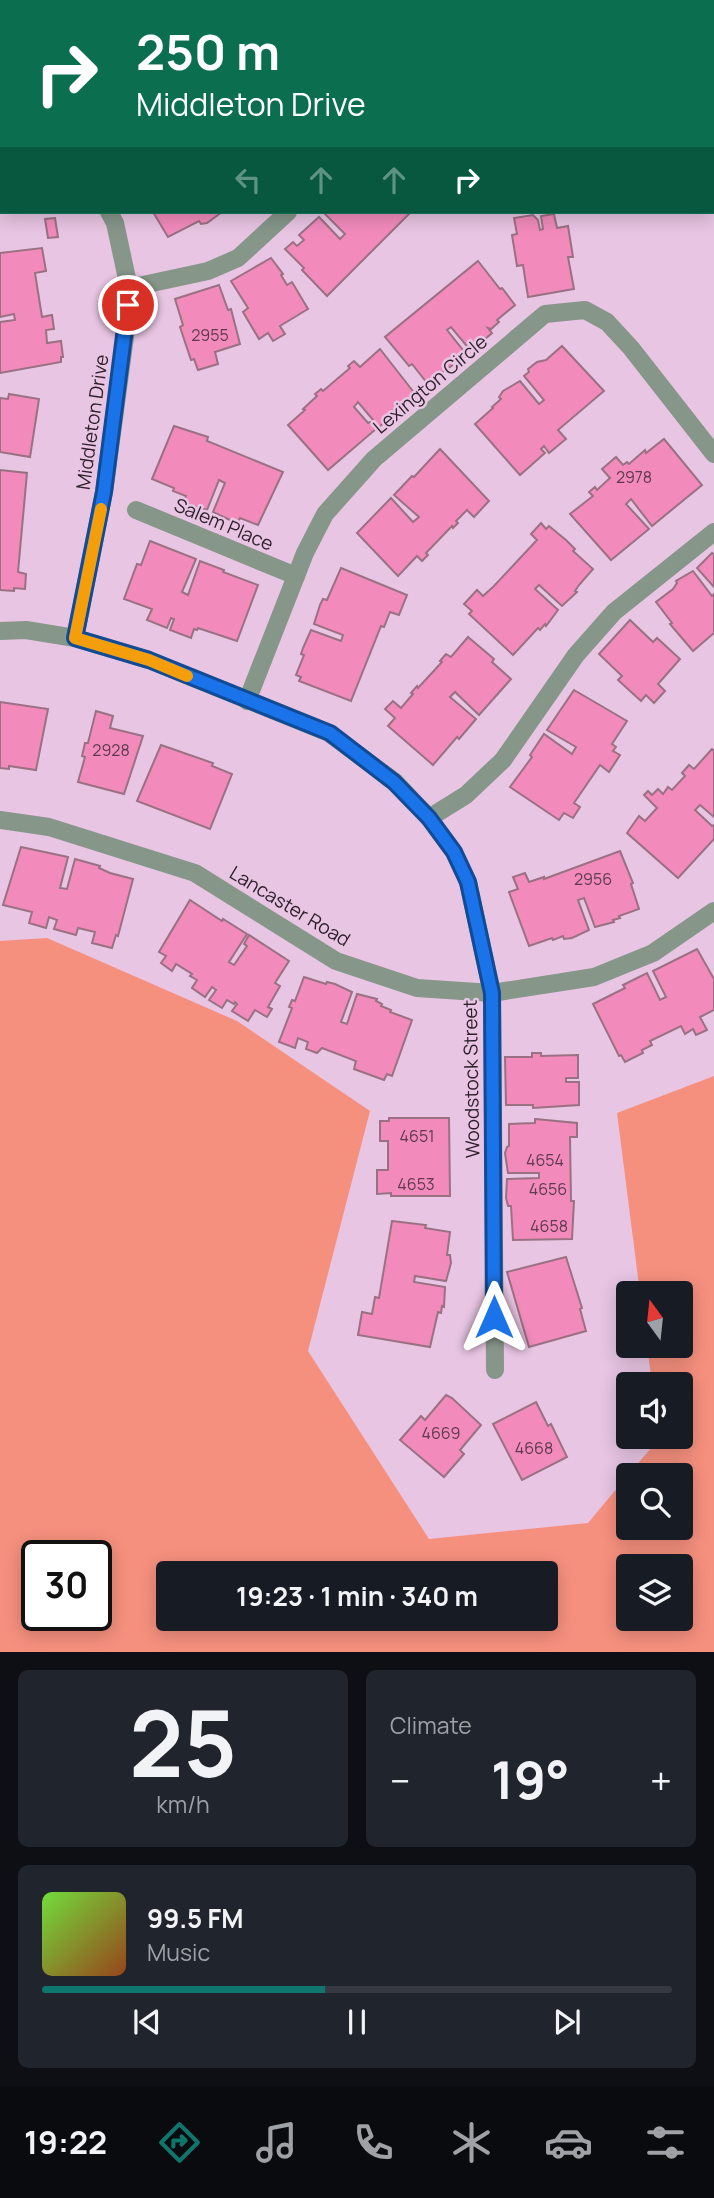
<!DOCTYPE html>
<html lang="en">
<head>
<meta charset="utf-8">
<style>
	:root { --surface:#171b24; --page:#20242c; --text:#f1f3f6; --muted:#9ea1a6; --line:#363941; --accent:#0f766e }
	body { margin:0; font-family:Manrope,sans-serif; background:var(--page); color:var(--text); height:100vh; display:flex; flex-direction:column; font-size:26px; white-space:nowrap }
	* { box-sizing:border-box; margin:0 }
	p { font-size:23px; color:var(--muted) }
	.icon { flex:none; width:38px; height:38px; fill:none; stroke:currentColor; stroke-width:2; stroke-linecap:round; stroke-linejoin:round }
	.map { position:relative; height:1652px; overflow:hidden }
	.sheet { display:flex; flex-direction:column; gap:18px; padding:18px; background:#0d0f14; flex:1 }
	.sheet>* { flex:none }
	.banner { position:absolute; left:0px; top:0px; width:714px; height:214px; box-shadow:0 4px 18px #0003; background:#0b6e4f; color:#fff; overflow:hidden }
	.needle { width:46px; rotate:345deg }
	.buttons { position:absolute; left:616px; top:1281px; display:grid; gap:14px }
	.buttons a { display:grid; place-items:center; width:77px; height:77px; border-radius:7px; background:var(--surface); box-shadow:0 4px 18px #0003; font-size:35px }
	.speed { position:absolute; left:21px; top:1540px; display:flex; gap:14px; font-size:35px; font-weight:700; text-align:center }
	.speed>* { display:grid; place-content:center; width:91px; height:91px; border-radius:50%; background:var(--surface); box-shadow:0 4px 18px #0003; line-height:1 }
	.speed .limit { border:4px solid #111; border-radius:10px; background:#fff; color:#111 }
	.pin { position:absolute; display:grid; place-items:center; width:60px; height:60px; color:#fff; margin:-30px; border:4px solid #fff; border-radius:50%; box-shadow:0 2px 7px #0007 }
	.me { position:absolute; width:77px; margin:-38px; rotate:0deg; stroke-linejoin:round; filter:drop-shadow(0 0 5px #0008) }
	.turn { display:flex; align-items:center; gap:24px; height:147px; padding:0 21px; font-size:32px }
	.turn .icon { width:91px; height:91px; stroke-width:2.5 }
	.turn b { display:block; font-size:49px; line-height:60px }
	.lanes { display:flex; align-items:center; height:66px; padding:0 21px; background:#0003; justify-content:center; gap:35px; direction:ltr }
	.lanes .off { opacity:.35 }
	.big { font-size:52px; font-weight:700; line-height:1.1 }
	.sheet .widget { flex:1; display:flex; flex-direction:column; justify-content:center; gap:10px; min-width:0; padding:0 24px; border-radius:10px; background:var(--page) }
	.sheet .dial { align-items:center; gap:0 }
	.dial b { font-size:91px; line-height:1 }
	.song { display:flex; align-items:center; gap:21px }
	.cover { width:84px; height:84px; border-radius:10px; background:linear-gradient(135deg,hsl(100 70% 55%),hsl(20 70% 35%)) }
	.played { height:7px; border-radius:4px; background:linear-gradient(90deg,var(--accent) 45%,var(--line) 45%) }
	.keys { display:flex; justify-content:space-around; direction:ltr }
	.heat { display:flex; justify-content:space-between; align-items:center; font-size:38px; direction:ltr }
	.sheet .tiles { flex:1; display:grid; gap:18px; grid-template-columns:1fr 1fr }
	.widget:last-child { grid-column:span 2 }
	.trip { position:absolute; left:156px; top:1561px; width:402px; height:70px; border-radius:7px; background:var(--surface); box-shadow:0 4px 18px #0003; font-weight:700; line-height:70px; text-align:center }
	.dock { display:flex; height:112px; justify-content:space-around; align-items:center; background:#090b0e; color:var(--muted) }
	.dock .icon { width:49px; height:49px }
	.dock .on { color:var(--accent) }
	.dock b { font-size:32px; color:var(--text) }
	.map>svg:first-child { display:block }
	.green { fill:#f6907e; fill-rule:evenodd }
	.building { fill:#f28bbc; stroke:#9a7183; stroke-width:2 }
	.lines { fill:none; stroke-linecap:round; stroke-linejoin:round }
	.minor { stroke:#869689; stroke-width:18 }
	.primary { stroke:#48644e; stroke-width:18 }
	.route-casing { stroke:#114b97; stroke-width:18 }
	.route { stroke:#1a73e8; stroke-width:12 }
	.slow { stroke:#f59e0b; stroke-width:12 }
	.labels { text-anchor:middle; stroke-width:5; stroke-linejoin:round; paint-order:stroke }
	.number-label { font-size:16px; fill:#5e3a4e }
	.street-label { font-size:19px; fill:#2c1f2a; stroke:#e8c5e3 }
</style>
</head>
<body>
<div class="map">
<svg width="714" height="1652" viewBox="0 0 714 1652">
	<rect width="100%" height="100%" fill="#e8c5e3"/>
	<path class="green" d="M 47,938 L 237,1021 L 370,1111 L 308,1351 L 429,1539 L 588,1523 L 628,1475 L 628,1528 L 681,1528 L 681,1475 L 628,1475 L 658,1440 L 658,1437 L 681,1437 L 681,1384 L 652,1384 L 647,1346 L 681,1346 L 681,1293 L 640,1293 L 617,1113 L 714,1076 L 714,1652 L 0,1652 L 0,941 ZM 37,1556 L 96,1556 L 96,1615 L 37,1615 ZM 628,1566 L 681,1566 L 681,1619 L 628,1619 ZM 168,1573 L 546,1573 L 546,1619 L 168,1619 Z"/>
	<g class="building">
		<path d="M 15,0 L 88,0 L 89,2 L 13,2 Z"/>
		<path d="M 209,0 L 254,0 L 255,2 L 206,2 Z"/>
		<path d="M 263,0 L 323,0 L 320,2 Z"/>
		<path d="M 153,212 L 222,212 L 207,223 L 201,224 L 199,221 L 168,237 Z"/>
		<path d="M 323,212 L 411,212 L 327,296 L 302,270 L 304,268 L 285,249 L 293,242 L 297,246 L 304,240 L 299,235 L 319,217 L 340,239 L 345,234 Z"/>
		<path d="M 554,214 L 557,228 L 568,226 L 573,257 L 568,257 L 574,289 L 528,297 L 523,265 L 517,266 L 512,235 L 517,234 L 514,218 L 533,215 L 538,220 L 540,230 L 543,229 L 541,216 Z"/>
		<path d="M 55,218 L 58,237 L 48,238 L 45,219 Z"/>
		<path d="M 42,248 L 46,271 L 35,273 L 42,317 L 52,315 L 54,329 L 46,330 L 47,343 L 61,341 L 63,357 L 61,357 L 61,362 L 0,373 L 0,322 L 15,320 L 14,314 L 0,317 L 0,253 Z"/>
		<path d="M 271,258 L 283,274 L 281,275 L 287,285 L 292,282 L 308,309 L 280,326 L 285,334 L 273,341 L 268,333 L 259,339 L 243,312 L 248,308 L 231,281 Z"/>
		<path d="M 478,261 L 500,289 L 502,288 L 515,305 L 497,320 L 499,322 L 491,329 L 488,328 L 492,333 L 471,351 L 451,327 L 447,330 L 467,355 L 427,383 L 412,364 L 409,366 L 385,337 Z"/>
		<path d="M 219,285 L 228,310 L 231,309 L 240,344 L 215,352 L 218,364 L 198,370 L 194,359 L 191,360 L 180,327 L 183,325 L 175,299 Z"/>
		<path d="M 562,346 L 604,391 L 558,430 L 566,439 L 549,453 L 544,446 L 541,449 L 545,453 L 520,475 L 475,424 L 493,408 L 492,407 L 501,399 L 499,397 L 503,391 L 520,381 L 539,404 L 544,400 L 524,376 L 529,372 L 528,369 L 537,362 L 546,360 Z"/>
		<path d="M 380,349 L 416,395 L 379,427 L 358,402 L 354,407 L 368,423 L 370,422 L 376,429 L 328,470 L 288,425 L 305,410 L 303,409 L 317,396 L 315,394 L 321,389 L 323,391 L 350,368 L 348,366 L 354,361 L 360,367 Z"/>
		<path d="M 9,394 L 39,399 L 30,457 L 0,452 L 0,398 L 8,399 Z"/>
		<path d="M 174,426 L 208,437 L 207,441 L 283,472 L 258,525 L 240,518 L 238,522 L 230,520 L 213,512 L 225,483 L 219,480 L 207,510 L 190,505 L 184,501 L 186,496 L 173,491 L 174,488 L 152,479 Z"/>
		<path d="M 664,439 L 702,485 L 652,526 L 631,499 L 626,504 L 649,529 L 611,560 L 570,514 L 593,496 L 589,492 L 595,487 L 597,490 L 610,478 L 602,469 L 616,457 L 623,465 L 627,462 L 629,464 L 645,450 L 646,453 Z"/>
		<path d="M 440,449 L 489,501 L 474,517 L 467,510 L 456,521 L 458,523 L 453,528 L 452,526 L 426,553 L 428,555 L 422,561 L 417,556 L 398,576 L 357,533 L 391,498 L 413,522 L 419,517 L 394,495 L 412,476 L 414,477 Z"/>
		<path d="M 0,470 L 27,473 L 18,572 L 26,574 L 25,589 L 14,588 L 14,591 L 0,590 Z"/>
		<path d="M 541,523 L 546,529 L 549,526 L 566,540 L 575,549 L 573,551 L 593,569 L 579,585 L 575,591 L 577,592 L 562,606 L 539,585 L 535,589 L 558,610 L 546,626 L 545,624 L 540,630 L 538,628 L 513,655 L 469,614 L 472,611 L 464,604 L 477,590 L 483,596 L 494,586 L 537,540 L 531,534 Z"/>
		<path d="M 150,541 L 196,559 L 182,592 L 188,595 L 200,561 L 224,570 L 223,572 L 258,585 L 237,641 L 198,628 L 197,630 L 194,629 L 191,638 L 170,630 L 174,619 L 171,618 L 167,628 L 147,620 L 152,609 L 124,599 L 137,564 L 141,565 Z"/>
		<path d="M 712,553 L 714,554 L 714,587 L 697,568 Z"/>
		<path d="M 341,568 L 407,595 L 399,615 L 390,612 L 384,627 L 381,626 L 351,701 L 299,681 L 301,677 L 296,675 L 304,655 L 301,654 L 303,648 L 311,630 L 341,641 L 343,635 L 314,624 L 320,605 L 323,599 L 327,600 Z"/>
		<path d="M 693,571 L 712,596 L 714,594 L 714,633 L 693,651 L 670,624 L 672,623 L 656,602 L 673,589 L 677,583 L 676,581 Z"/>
		<path d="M 630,620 L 653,642 L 657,638 L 680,659 L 658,684 L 665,691 L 654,703 L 646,695 L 641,701 L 618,680 L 622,676 L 599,654 Z"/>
		<path d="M 468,637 L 494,659 L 492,662 L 511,679 L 479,715 L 455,692 L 450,697 L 476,719 L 459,739 L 457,737 L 433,765 L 388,726 L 395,718 L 385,709 L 393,701 L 401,708 L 413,694 L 411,693 L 417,686 L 418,688 L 442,662 L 440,661 L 446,654 L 451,657 Z"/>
		<path d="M 574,690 L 627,721 L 612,744 L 616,747 L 613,751 L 620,755 L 609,772 L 600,765 L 574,803 L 580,807 L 573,818 L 564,813 L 559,820 L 510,787 L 532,757 L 530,755 L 544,734 L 572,754 L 576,747 L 547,730 Z"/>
		<path d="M 0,702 L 48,709 L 36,770 L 9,766 L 9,769 L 0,768 Z"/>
		<path d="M 96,711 L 113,716 L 110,728 L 143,736 L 124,794 L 78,782 L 85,757 L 82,756 L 85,743 L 88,743 Z"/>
		<path d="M 161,745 L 213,763 L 212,766 L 232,774 L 210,829 L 137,801 Z"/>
		<path d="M 712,749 L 714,751 L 714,817 L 700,805 L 695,810 L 712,826 L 714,825 L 714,839 L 678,878 L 627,833 L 639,816 L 645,821 L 657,808 L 644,795 L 648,791 L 652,795 L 658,789 L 663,794 L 668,787 L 672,790 L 685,776 L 682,773 L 689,765 L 694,769 Z"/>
		<path d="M 21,847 L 68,857 L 60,888 L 67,889 L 75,859 L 100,866 L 99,868 L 110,873 L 133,879 L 118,936 L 116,935 L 112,948 L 92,943 L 95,932 L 78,928 L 76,935 L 54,929 L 57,920 L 49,917 L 46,928 L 29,923 L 32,912 L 3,905 Z"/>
		<path d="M 620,851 L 633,883 L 631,884 L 639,909 L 619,916 L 620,918 L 613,920 L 614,922 L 595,927 L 584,898 L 578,900 L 589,930 L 572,938 L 564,939 L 563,936 L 553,940 L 552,938 L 529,946 L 509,892 L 518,889 L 513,877 L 525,873 L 529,882 L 544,877 L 544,879 Z"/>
		<path d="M 190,900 L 222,921 L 223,919 L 247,934 L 229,962 L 234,965 L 247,946 L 244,944 L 249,935 L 289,961 L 275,983 L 280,986 L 268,1007 L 272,1009 L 267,1017 L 255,1010 L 248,1021 L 232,1011 L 237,1004 L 235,1002 L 234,1004 L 227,1000 L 222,1008 L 209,1000 L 216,990 L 212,987 L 205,997 L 192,988 L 197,980 L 190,976 L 192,974 L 176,964 L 172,971 L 161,963 L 166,956 L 159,952 Z"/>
		<path d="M 697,949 L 714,979 L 714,1010 L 700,1017 L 707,1030 L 696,1035 L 693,1029 L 685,1034 L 681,1026 L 650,1041 L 652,1045 L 642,1050 L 643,1053 L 625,1062 L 621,1055 L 619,1056 L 593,1004 L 625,988 L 623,985 L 647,973 L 660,1000 L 666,997 L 653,971 Z"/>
		<path d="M 304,977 L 326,984 L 327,982 L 335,984 L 352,992 L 341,1022 L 347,1024 L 357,994 L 377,999 L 376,1001 L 382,1004 L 381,1006 L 391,1010 L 390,1012 L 412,1020 L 392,1076 L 387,1074 L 384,1080 L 354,1069 L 356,1061 L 322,1048 L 317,1053 L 306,1049 L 308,1042 L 298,1038 L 295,1048 L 279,1042 L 292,1008 L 289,1007 L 292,1000 L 295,1001 Z"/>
		<path d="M 532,1053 L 541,1053 L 541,1056 L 578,1055 L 578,1078 L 566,1078 L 566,1082 L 579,1082 L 579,1105 L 533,1108 L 533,1105 L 506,1105 L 505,1057 L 532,1057 Z"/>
		<path d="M 389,1118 L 449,1118 L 450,1196 L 391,1196 L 391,1193 L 377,1194 L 377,1170 L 388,1170 L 388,1141 L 380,1141 L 380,1121 L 389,1121 Z"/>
		<path d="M 535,1119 L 577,1123 L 577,1137 L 570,1137 L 571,1201 L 574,1201 L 572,1239 L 513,1240 L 511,1206 L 508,1206 L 506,1198 L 507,1179 L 539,1178 L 539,1173 L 508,1173 L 505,1153 L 507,1147 L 509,1146 L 509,1124 L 535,1123 Z"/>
		<path d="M 392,1221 L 426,1225 L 425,1228 L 450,1232 L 447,1255 L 450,1255 L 451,1263 L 446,1281 L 415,1276 L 414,1282 L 445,1287 L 444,1307 L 442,1306 L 441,1313 L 438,1312 L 430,1347 L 358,1335 L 362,1312 L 372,1314 L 375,1297 L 379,1298 Z"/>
		<path d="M 566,1257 L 582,1308 L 580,1309 L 586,1331 L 529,1347 L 507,1272 Z"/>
		<path d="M 446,1395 L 452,1398 L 481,1425 L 460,1450 L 464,1454 L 444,1477 L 400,1440 L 421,1416 L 425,1420 Z"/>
		<path d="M 536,1402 L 548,1426 L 551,1424 L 567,1457 L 522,1480 L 493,1424 Z"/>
	</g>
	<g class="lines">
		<g class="minor">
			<path d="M 381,0 L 382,2"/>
			<path d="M 177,2 L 179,0"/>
			<path d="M 0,86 L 2,87"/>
			<path d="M 129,288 L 208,271 L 238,258 L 288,212"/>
			<path d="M 136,510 L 296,576"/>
			<path d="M 0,631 L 26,630 L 75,638 L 149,660 L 329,733 L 395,782 L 429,818 L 454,852 L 468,882 L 492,993 L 495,1370"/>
			<path d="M 75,638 L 104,492 L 127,322 L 129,288 L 115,223 L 109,212"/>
			<path d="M 247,701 L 305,553 L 325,514 L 374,459 L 545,314 L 585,310 L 607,322 L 631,348 L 714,454"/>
			<path d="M 429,818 L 466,795 L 503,760 L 576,655 L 614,612 L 714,532"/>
			<path d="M 0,820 L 49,827 L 195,873 L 336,961 L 417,988 L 492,993 L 594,977 L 653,953 L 714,911"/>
		</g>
		<g class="primary">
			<path d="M 541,0 L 543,2"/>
			<path d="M 619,0 L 621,2"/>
			<path d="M 712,74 L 714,75"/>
			<path d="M 712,135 L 714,137"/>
		</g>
	</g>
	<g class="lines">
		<g class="route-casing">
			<path id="route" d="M 128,305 L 104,492 L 75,638 L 149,660 L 330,733 L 394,782 L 429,818 L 454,852 L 468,882 L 492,993 L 494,1317"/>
		</g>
		<use href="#route" class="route"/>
		<path class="slow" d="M 101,509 L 75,638 L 149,660 L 187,676"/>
	</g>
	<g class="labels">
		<g class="number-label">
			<text x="210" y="341">2955</text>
			<text x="634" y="483">2978</text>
			<text x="111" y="756">2928</text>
			<text x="593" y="885">2956</text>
			<text x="417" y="1142">4651</text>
			<text x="545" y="1166">4654</text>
			<text x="416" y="1190">4653</text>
			<text x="548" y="1195">4656</text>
			<text x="549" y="1232">4658</text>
			<text x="441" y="1439">4669</text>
			<text x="534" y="1454">4668</text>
		</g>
		<g class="street-label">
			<text transform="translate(430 384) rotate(-40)" y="7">Lexington Circle</text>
			<text transform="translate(92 422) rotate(-82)" y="7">Middleton Drive</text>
			<text transform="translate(224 524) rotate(23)" y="7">Salem Place</text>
			<text transform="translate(290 906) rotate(31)" y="7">Lancaster Road</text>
			<text transform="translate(471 1079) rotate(-91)" y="7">Woodstock Street</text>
		</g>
	</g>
</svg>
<div class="buttons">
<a><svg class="needle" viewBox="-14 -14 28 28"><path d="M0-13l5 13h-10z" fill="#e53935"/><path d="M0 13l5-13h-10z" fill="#9ea1a6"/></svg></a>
<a><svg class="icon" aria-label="sound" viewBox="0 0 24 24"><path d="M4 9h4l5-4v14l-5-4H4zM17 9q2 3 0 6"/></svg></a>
<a><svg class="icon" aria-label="search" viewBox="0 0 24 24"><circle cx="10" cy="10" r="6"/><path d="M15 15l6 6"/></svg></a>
<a><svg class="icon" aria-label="layers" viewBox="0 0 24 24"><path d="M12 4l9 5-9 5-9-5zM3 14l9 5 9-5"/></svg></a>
</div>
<div class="speed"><div class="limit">30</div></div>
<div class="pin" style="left:128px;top:305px;background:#d93025"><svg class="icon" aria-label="arrive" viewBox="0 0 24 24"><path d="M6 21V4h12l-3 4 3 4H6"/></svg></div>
<svg class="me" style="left:494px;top:1317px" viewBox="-20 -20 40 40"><path d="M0-17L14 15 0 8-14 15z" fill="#1a73e8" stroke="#fff" stroke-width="4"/></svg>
<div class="trip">19:23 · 1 min · 340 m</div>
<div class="banner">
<div class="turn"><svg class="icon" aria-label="right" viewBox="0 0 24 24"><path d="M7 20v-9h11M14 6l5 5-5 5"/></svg><div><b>250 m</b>Middleton Drive</div></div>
<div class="lanes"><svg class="icon off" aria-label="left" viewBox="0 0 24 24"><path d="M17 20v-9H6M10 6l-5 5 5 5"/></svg><svg class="icon off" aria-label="ahead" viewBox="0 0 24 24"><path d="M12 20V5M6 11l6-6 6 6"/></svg><svg class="icon off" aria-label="ahead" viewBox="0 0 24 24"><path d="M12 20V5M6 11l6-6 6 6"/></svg><svg class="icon" aria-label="right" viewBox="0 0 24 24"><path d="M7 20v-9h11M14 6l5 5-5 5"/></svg></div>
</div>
</div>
<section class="sheet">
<div class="tiles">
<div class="widget dial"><b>25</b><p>km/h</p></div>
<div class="widget"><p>Climate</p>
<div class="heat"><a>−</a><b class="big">19°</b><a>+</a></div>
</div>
<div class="widget">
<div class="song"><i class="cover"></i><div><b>99.5 FM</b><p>Music</p></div></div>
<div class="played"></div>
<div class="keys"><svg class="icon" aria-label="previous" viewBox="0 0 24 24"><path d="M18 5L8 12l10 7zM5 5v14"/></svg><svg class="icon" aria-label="pause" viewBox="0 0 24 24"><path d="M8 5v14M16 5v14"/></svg><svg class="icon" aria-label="next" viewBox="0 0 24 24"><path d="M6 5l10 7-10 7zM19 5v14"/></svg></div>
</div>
</div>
</section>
<nav class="dock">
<b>19:22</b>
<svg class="icon on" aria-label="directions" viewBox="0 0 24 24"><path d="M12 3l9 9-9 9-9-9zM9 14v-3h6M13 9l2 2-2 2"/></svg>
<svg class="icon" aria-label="music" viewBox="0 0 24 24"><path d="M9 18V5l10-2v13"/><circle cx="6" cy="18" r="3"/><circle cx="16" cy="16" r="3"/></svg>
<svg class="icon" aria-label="phone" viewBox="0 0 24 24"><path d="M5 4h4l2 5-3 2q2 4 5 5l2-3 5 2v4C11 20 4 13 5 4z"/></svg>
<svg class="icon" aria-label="climate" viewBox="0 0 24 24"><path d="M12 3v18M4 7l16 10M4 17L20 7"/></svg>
<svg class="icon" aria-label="car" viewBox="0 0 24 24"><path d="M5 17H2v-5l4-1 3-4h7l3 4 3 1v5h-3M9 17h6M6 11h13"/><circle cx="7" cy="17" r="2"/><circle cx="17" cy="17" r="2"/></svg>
<svg class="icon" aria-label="filters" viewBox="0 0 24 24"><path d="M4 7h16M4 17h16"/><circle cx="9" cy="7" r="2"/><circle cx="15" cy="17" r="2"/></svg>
</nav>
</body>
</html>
